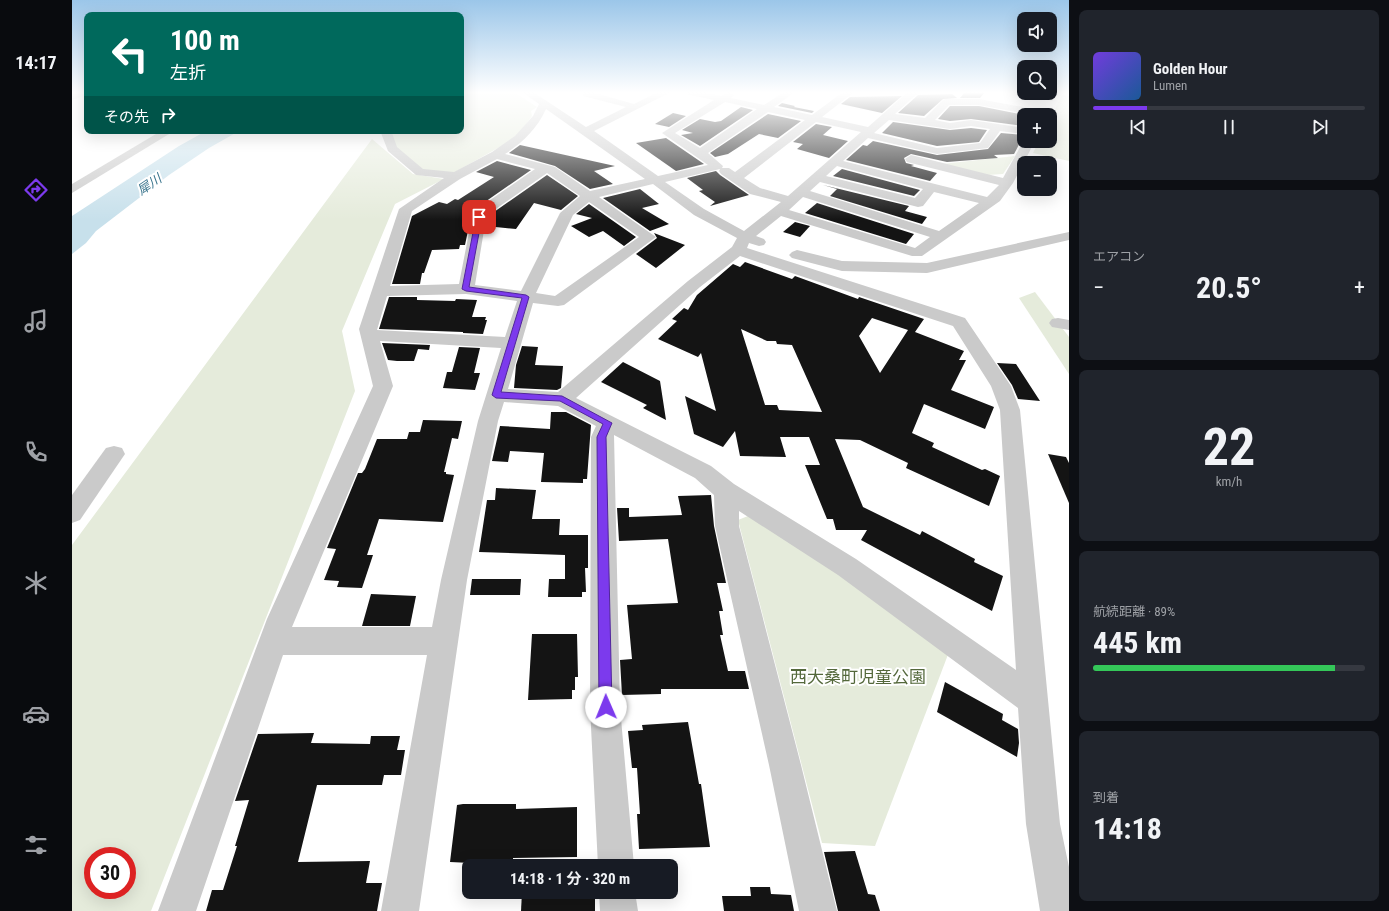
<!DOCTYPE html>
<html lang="ja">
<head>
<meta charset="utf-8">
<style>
	:root { --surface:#171b24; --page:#20242c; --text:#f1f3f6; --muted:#9ea1a6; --line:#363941; --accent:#7c3aed }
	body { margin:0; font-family:"Roboto Condensed","Noto Sans JP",sans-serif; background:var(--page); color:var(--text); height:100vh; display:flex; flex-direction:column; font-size:15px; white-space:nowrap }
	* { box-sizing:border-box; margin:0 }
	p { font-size:13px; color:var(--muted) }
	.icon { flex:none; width:22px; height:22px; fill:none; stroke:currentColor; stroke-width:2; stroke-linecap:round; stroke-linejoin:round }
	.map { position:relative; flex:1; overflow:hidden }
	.drawer { display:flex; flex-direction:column; gap:10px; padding:10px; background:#0d0f14; width:320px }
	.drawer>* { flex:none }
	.guide { position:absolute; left:12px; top:12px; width:380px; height:122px; border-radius:8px; box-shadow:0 4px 16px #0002; background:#00695c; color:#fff; overflow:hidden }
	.fabs { position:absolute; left:945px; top:12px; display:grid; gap:8px }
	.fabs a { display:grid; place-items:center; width:40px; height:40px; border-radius:8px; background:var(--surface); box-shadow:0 4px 16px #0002; font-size:20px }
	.speed { position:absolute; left:12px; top:847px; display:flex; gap:8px; font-size:20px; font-weight:700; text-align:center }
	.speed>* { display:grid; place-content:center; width:52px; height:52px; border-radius:50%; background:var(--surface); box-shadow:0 4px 16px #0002; line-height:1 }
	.speed .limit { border:6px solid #d22; background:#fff; color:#111 }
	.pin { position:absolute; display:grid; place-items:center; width:34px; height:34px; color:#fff; margin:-17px; border-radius:8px; box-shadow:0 2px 6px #0006 }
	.me { position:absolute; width:44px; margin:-22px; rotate:359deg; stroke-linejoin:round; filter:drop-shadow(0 0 3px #0008) }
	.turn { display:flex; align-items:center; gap:14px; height:84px; padding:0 20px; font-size:18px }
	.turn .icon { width:52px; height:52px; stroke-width:2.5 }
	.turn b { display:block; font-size:28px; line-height:34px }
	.then { display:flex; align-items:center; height:38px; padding:0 20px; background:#0003; gap:8px; font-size:15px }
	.big { font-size:30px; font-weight:700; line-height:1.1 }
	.drawer .widget { flex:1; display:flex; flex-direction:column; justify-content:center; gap:6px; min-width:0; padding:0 14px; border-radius:8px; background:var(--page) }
	.drawer .dial { align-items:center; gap:0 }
	.dial b { font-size:52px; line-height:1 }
	.song { display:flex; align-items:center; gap:12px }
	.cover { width:48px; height:48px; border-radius:6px; background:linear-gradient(135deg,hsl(260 70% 55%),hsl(210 70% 35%)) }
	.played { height:4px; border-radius:2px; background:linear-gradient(90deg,var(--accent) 20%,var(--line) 20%) }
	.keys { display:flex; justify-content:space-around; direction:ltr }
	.heat { display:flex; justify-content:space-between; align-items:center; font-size:22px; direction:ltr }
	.charge { height:6px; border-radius:3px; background:linear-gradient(90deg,#34c759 89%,var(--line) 0) }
	.trip { position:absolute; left:390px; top:859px; width:216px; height:40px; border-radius:8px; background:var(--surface); box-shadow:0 4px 16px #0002; font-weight:700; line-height:40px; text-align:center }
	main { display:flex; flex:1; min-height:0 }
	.tabs { display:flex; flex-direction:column; width:72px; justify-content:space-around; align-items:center; background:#090b0e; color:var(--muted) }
	.tabs .icon { width:28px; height:28px }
	.tabs .selected { color:var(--accent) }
	.tabs b { font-size:18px; color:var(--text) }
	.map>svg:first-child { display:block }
	.green { fill:#e5ebdb; fill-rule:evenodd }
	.water { fill:#c7e0eb }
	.building { fill:#141414; fill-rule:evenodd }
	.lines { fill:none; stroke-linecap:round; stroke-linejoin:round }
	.minor { fill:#cacaca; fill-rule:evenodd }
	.route { fill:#7c3aed; stroke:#51269a }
	.labels { text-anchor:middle; stroke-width:4; stroke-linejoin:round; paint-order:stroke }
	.far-water-label { font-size:13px; font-style:italic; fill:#3c768e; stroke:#fff }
	.near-park-label { font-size:17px; fill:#54683b; stroke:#fff }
</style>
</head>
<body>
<main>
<nav class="tabs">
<b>14:17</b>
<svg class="icon selected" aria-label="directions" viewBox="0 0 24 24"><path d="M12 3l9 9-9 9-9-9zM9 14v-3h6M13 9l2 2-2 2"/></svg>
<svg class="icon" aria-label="music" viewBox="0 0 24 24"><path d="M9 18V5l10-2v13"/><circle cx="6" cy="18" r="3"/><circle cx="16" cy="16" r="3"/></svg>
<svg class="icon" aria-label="phone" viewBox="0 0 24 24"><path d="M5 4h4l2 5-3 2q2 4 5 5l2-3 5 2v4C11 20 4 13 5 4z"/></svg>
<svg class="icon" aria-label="climate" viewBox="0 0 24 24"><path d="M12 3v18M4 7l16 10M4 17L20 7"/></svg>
<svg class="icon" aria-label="car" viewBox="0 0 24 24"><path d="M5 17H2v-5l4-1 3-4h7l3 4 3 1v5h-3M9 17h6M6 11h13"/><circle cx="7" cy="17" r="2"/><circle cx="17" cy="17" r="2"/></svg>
<svg class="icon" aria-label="filters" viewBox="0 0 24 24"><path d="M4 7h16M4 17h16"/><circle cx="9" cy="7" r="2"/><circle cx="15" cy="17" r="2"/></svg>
</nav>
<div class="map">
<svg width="997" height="911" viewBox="0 0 997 911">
	<rect width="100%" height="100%" fill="#fff"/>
	<g class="green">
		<path d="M 389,92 L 442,92 L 465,107 L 459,111 L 460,116 L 444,138 L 383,172 L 348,172 L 320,149 L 317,131 L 389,131 Z"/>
		<path d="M 990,95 L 997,96 L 997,161 L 961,153 L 967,141 L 978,141 L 978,119 Z"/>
		<path d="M 300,139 L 341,174 L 372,179 L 323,204 L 270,331 L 283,391 L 79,911 L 0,911 L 0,545 ZM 21,856 L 55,856 L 55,890 L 21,890 Z"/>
		<path d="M 943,156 L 931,174 L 915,175 L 870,164 Z"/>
		<path d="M 963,292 L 997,337 L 997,374 L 947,298 Z"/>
		<path d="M 676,516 L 788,586 L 877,652 L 803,846 L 750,843 L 666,520 Z"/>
	</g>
	<path class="water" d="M 134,131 L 167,131 L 137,148 L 97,175 L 24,231 L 14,243 L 0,254 L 0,216 L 107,146 Z"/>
	<g class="building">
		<path d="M 893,92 L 913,92 L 908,98 L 888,98 Z"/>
		<path d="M 880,94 L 885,98 L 871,99 L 852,116 L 826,113 L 846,95 Z"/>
		<path d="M 830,96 L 810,113 L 769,104 L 778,97 Z"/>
		<path d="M 710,103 L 723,106 L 722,107 L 742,111 L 740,113 L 706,106 Z"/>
		<path d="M 878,106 L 907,106 L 952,115 L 952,126 L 899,119 L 878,121 L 866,119 Z"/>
		<path d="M 669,107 L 681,110 L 628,146 L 609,135 L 621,133 L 610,130 L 628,119 L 643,122 L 649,121 Z"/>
		<path d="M 601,113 L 614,116 L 597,127 L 583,124 Z"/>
		<path d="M 696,114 L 729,121 L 706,138 L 687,134 L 656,154 L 643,157 L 638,153 Z"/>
		<path d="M 821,122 L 878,130 L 899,128 L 915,130 L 907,142 L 865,146 L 810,133 Z"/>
		<path d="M 744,124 L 760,127 L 751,135 L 776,141 L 757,158 L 725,149 L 731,144 L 721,142 Z"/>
		<path d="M 929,133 L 952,135 L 942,154 L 922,155 L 926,158 L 875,162 L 839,154 L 832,158 L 834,163 L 842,165 L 839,166 L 865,173 L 858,181 L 774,160 L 791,145 L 795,146 L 801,141 L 865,155 L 916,149 Z"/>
		<path d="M 594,138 L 632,164 L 604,171 L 564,143 Z"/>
		<path d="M 448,145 L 543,166 L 522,171 L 541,184 L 518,189 L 483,166 L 437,153 Z"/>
		<path d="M 425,161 L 459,170 L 410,204 L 399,216 L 393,245 L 388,245 L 387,249 L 360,250 L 352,273 L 350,273 L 348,284 L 320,284 L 340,216 L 367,202 L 375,204 L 383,199 L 386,200 L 422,177 L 404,172 Z"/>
		<path d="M 770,169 L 848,190 L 842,196 L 761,176 Z"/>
		<path d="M 644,171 L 648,175 L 677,195 L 638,206 L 643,202 L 627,191 L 631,190 L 615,178 Z"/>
		<path d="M 475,175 L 506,196 L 489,210 L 462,203 L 444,229 L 414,226 L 415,219 L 422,212 Z"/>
		<path d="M 751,185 L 837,206 L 833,211 L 855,217 L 850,224 L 758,196 L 765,189 Z"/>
		<path d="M 568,189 L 587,204 L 570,208 L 597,224 L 578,231 L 531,198 Z"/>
		<path d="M 745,203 L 842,234 L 834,244 L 733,213 Z"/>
		<path d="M 517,204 L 564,237 L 552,246 L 531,231 L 517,237 L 499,226 L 520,218 L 504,214 Z"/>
		<path d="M 723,222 L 738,226 L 728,237 L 711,232 Z"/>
		<path d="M 582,233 L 613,245 L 584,268 L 564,254 L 585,238 Z"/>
		<path d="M 673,262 L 720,279 L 723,276 L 786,299 L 787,297 L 852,319 L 843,332 L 892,351 L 887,360 L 894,360 L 879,390 L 922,407 L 913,429 L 852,404 L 840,433 L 862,443 L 860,447 L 910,470 L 913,469 L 928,476 L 917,506 L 834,468 L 836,463 L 788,440 L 763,439 L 791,507 L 848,535 L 850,531 L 903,559 L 902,562 L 931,576 L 920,611 L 789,540 L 795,530 L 764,530 L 761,519 L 755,519 L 733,465 L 748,465 L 737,437 L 708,437 L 714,457 L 668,456 L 663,431 L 651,447 L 622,434 L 613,396 L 644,411 L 629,353 L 626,357 L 586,339 L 605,321 L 600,319 L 612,308 L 616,310 L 625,295 L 661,264 L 668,267 ZM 800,318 L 836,330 L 808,373 L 787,336 ZM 669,329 L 695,341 L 704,341 L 705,344 L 720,345 L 750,412 L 707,410 L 705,405 L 693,405 Z"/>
		<path d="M 317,297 L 345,297 L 345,300 L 383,301 L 384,299 L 405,300 L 400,317 L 414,317 L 413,320 L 415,320 L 411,334 L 391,333 L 391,332 L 307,329 Z"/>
		<path d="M 310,343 L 358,345 L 357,350 L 346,349 L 342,361 L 325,361 L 316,360 Z"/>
		<path d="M 450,346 L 466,347 L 463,365 L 491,366 L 489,388 L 485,390 L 442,388 L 444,365 Z"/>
		<path d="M 387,347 L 408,348 L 402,373 L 408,373 L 403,390 L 371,388 L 375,372 L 380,372 Z"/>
		<path d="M 551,362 L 588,381 L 594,420 L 571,408 L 575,405 L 529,382 Z"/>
		<path d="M 925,363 L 944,364 L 968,401 L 946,399 L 940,385 Z"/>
		<path d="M 479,412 L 494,412 L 519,425 L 515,479 L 511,479 L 511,483 L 469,482 L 472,453 L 438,451 L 436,462 L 420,461 L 428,426 L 478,429 Z"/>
		<path d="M 351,420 L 390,421 L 386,439 L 380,438 L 372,472 L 374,472 L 374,474 L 382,475 L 371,522 L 307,519 L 295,555 L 301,555 L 290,588 L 265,587 L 267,581 L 252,580 L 264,549 L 255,548 L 286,473 L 290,473 L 293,469 L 305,439 L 335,439 L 337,432 L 348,432 Z"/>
		<path d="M 976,454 L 994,457 L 997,463 L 997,503 Z"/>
		<path d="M 424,488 L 464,490 L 460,519 L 488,519 L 487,535 L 516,535 L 516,568 L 513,568 L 514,592 L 510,592 L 510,597 L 476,597 L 477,579 L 493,579 L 493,555 L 407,552 L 415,500 L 423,500 Z"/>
		<path d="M 639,495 L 642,526 L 654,583 L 645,583 L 651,611 L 647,611 L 651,635 L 648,635 L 656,671 L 673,671 L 677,689 L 589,689 L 589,694 L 550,695 L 548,660 L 560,659 L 555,605 L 606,603 L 596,539 L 547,541 L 545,508 L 557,508 L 557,517 L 610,515 L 606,496 Z"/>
		<path d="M 400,579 L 449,579 L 448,595 L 398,595 Z"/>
		<path d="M 299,594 L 344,596 L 338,626 L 290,626 Z"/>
		<path d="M 460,634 L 505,634 L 506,677 L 503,677 L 503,690 L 500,690 L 500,699 L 456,700 Z"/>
		<path d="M 873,682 L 931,714 L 930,720 L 946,729 L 947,743 L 945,757 L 865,712 Z"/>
		<path d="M 616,722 L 627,784 L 629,784 L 638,847 L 567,849 L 565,814 L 568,814 L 565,768 L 560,768 L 556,731 L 571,730 L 570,725 Z"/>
		<path d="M 242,733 L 239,743 L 298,744 L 299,736 L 328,736 L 325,750 L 333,750 L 329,775 L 312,775 L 310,785 L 245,785 L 226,862 L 298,861 L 294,883 L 310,883 L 305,911 L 134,911 L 140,890 L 151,890 L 165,846 L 163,846 L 177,800 L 163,801 L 186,734 Z"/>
		<path d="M 391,804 L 444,804 L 444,809 L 505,807 L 505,857 L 441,858 L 441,865 L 399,866 L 399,863 L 378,862 L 385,805 Z"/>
		<path d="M 783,851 L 796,894 L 803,895 L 808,911 L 766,911 L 752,852 Z"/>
		<path d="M 678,887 L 698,887 L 699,894 L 719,895 L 722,911 L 652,911 L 650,896 L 679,896 Z"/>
		<path d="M 450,892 L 523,892 L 523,911 L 449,911 Z"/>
	</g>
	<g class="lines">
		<g class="minor">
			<path d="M 5,92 L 15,92 L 15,95 L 0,100 L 0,94 Z"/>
			<path d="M 450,92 L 461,92 L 514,127 L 554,107 L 511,96 L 511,92 L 524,92 L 523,93 L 562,104 L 586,92 L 599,92 L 522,131 L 586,176 L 636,165 L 590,133 L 642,100 L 614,94 L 612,92 L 631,92 L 649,96 L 657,92 L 662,95 L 659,98 L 692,105 L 712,92 L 723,92 L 702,107 L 740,115 L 771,92 L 782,92 L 750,117 L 796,127 L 836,92 L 847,92 L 823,114 L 853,118 L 871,100 L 874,99 L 907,99 L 972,111 L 977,114 L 961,115 L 907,105 L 877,105 L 863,120 L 878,123 L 899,120 L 952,128 L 952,134 L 928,131 L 916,148 L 865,154 L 796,138 L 771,161 L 915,197 L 927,185 L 835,162 L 833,159 L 839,155 L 931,178 L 952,140 L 963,141 L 941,183 L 928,201 L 850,256 L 840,256 L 709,216 L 684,236 L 692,239 L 694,242 L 692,245 L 687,246 L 677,243 L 675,248 L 893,318 L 939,386 L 948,410 L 988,824 L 997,867 L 997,911 L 968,911 L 954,824 L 946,708 L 766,575 L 667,511 L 667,526 L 729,765 L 765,911 L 727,911 L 697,765 L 643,526 L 642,495 L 623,478 L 542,435 L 548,707 L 562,866 L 526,866 L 518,707 L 519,437 L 524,426 L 486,406 L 432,402 L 426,421 L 395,580 L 347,911 L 309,911 L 355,655 L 211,655 L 124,911 L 86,911 L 195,619 L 301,386 L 287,329 L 327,209 L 372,178 L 344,175 L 316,151 L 309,133 L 310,131 L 321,131 L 320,133 L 325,147 L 351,169 L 382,172 L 420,152 L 443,136 L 461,116 L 467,104 ZM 653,102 L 685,109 L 628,148 L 603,133 ZM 474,109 L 573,179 L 518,191 L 483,167 L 433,154 C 450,143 465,129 474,109 ZM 696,112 L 733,120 L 663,172 L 657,168 L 650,168 L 651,166 L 636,153 ZM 817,120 L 878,129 L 899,126 L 918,129 L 908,143 L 865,148 L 802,133 ZM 744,122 L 789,132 L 716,196 L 688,188 L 672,178 ZM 425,159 L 463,169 L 411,205 L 400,217 L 387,284 L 318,286 L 340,211 L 388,179 ZM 765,166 L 851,189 L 843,198 L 754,176 ZM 648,169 L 647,171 L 649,174 L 678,194 L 709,202 L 672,231 L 632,209 L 593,182 ZM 475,173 L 508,196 L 488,213 L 449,291 L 403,285 L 414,218 L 421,211 ZM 748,182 L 846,207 L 851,206 L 862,192 L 907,203 L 867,231 L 738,191 ZM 581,184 L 622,215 L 665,238 L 660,247 L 616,281 L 486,392 L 436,389 L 461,303 L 486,306 L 492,305 L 584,237 L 527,197 ZM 731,197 L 858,237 L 843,248 L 717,210 ZM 517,202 L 567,237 L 483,296 L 464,293 L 501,215 ZM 668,256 L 881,326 L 919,386 L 928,410 L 944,670 L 784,559 L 662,484 L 639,466 L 504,398 L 628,287 ZM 394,294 L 445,301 L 433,337 L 305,330 L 315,296 ZM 308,341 L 429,348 L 406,421 L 369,580 L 360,627 L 220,627 L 321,386 Z"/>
			<path d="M 941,92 L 968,93 L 983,96 L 985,98 L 980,101 L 946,95 Z"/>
			<path d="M 89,131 L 102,131 L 0,193 L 0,184 Z"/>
			<path d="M 997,232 L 997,240 L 855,273 L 770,271 L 720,258 L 717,255 L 720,252 L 725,250 L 770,261 L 855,263 Z"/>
			<path d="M 986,318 L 997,320 L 997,330 L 980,327 L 977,323 L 980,319 Z"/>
			<path d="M 42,446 L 50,448 L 53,454 L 8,520 L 0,523 L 0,495 L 34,448 Z"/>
			<path d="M 527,892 L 563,892 L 566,911 L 528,911 Z"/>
		</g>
	</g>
	<linearGradient id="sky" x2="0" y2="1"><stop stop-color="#9bc6e9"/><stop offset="0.42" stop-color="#fff"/><stop offset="1" stop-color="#fff" stop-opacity="0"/></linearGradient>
	<rect width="997" height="220" fill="url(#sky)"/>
	<path class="route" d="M 407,215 L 410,217 L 397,287 L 454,295 L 457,297 L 429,392 L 490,396 L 540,423 L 534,437 L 540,707 L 538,711 L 534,713 L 529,711 L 527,707 L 525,437 L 531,424 L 488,401 L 424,398 L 420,395 L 450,298 L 394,291 L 390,289 L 404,217 Z"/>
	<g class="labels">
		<g class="far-water-label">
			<text transform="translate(77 184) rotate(-34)" y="5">犀川</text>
		</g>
		<g class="near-park-label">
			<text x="786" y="683">西大桑町児童公園</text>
		</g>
	</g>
</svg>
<div class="fabs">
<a><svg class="icon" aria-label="sound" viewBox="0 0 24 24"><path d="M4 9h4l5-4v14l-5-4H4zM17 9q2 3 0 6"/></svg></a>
<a><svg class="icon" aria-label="search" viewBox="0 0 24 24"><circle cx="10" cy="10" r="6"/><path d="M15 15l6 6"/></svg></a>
<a>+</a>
<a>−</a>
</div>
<div class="speed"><div class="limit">30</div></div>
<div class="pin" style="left:407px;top:217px;background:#d93025"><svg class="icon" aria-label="arrive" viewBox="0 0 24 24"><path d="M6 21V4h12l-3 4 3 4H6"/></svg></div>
<svg class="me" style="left:534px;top:707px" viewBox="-20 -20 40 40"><circle r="19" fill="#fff"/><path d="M0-13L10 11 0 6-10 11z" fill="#7c3aed"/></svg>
<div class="trip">14:18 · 1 分 · 320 m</div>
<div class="guide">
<div class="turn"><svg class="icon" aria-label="left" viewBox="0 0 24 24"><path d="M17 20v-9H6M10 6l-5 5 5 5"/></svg><div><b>100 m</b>左折</div></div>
<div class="then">その先<svg class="icon" aria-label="right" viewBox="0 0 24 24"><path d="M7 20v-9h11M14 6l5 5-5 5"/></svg></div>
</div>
</div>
<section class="drawer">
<div class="widget">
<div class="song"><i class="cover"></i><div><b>Golden Hour</b><p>Lumen</p></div></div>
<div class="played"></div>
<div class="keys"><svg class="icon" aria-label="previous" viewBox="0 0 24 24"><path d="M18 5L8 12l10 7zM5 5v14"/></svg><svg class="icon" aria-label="pause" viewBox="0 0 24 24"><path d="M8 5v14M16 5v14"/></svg><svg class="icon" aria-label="next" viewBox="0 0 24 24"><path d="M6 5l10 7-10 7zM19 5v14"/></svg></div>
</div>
<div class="widget"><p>エアコン</p>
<div class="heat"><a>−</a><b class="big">20.5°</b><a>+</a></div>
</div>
<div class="widget dial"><b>22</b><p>km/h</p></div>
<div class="widget"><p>航続距離 · 89%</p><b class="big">445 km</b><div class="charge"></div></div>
<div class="widget"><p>到着</p><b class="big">14:18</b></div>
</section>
</main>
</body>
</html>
